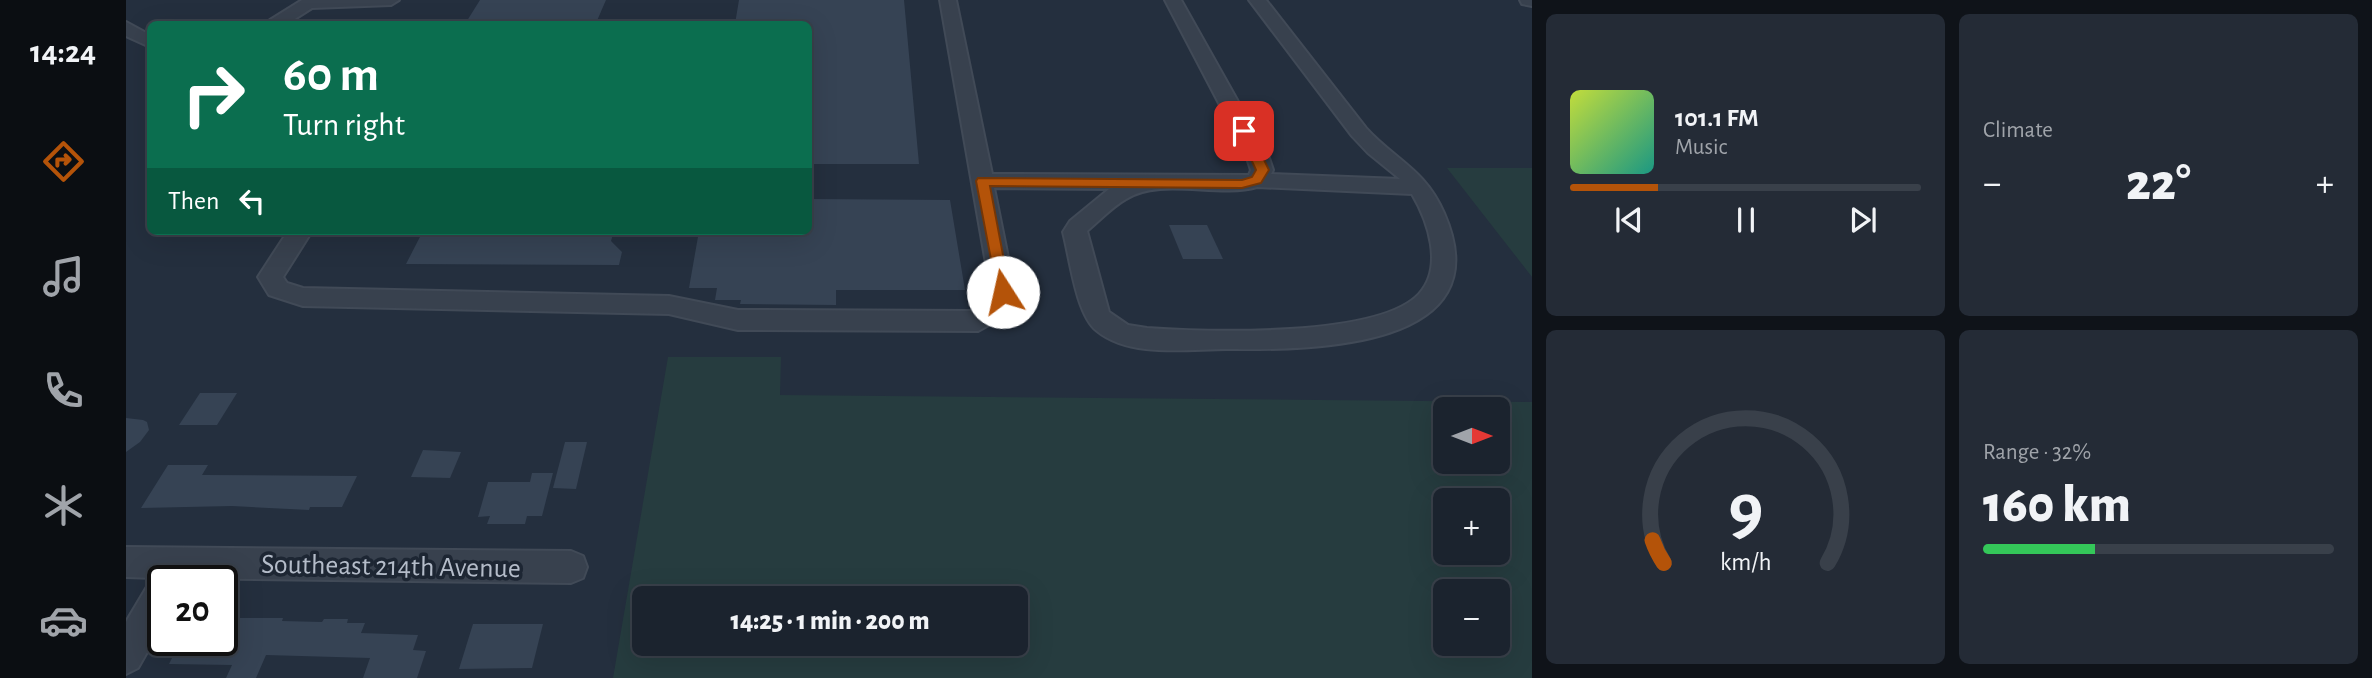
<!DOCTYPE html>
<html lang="en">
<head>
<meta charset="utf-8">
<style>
	:root { --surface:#1b232e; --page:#242b36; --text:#f1f3f6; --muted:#a0a4aa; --line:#39404a; --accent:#b45309 }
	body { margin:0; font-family:"Alegreya Sans",sans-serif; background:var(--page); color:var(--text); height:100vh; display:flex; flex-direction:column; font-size:26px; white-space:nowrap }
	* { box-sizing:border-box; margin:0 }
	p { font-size:23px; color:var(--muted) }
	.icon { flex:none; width:38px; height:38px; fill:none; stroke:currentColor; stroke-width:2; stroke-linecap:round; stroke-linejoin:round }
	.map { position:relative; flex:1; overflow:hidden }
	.drawer { display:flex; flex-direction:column; gap:14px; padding:14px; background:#0f1319; width:840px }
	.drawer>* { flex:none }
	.guide { position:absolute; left:21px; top:21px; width:665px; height:214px; border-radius:10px; box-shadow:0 7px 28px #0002,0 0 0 2px var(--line); background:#0b6e4f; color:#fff; overflow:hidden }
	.needle { width:46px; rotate:90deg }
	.buttons { position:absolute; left:1307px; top:397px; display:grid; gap:14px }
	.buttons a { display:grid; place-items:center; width:77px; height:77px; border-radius:10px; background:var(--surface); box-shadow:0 7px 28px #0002,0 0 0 2px var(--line); font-size:35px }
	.speed { position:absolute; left:21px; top:565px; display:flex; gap:14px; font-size:35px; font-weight:700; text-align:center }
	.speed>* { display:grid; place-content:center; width:91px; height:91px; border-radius:50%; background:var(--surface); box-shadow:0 7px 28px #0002,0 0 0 2px var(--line); line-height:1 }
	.speed .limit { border:4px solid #111; border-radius:10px; background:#fff; color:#111 }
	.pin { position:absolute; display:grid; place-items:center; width:60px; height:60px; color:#fff; margin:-30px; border-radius:14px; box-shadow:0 4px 10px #0006 }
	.me { position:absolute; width:77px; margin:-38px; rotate:350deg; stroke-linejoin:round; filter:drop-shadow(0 0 5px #0008) }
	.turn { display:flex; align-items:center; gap:24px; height:147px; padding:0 21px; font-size:32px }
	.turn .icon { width:91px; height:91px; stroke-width:2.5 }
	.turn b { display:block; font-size:49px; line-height:60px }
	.then { display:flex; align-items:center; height:66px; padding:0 21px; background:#0003; gap:14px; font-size:26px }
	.big { font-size:52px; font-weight:800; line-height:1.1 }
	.drawer .tile { flex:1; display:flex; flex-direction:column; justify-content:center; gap:10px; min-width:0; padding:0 24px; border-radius:10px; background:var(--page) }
	.drawer .dial { align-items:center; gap:0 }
	.dial svg { height:182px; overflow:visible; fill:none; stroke:var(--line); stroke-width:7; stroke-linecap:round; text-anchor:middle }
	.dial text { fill:var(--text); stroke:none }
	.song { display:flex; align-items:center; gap:21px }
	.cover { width:84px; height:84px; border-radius:10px; background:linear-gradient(135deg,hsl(70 70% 55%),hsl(170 70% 35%)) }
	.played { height:7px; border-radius:4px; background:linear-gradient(90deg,var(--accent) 25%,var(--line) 25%) }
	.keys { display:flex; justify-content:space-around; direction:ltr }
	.heat { display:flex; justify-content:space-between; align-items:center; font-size:38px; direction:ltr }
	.charge { height:10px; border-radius:5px; background:linear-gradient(90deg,#34c759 32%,var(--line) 0) }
	.drawer .tiles { flex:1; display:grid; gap:14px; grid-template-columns:repeat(2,1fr) }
	.trip { position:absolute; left:506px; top:586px; width:396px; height:70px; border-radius:10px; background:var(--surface); box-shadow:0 7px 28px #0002,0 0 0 2px var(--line); font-weight:800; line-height:70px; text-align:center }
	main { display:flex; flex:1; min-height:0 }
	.tab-bar { display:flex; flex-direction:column; width:126px; justify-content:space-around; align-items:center; background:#0b0e12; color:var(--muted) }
	.tab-bar .icon { width:49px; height:49px }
	.tab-bar .on { color:var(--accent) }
	.tab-bar b { font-size:32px; color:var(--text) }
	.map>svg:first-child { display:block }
	.green { fill:#263c3f; fill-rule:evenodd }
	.building { fill:#364354 }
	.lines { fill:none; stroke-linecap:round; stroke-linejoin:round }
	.minor-casing { stroke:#414a57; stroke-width:4 }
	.minor { fill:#38414e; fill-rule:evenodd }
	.route { fill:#b45309; stroke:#753606; stroke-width:2 }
	.labels { text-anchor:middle; stroke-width:7; stroke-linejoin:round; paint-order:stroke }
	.near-street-label { font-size:28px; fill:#b4bcc9; stroke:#1d2633 }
</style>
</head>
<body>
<main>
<nav class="tab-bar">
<b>14:24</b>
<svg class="icon on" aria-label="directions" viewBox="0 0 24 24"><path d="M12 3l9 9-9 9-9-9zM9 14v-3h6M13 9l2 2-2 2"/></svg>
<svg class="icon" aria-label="music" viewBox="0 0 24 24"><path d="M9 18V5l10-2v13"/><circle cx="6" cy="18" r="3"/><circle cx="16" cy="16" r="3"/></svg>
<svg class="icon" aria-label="phone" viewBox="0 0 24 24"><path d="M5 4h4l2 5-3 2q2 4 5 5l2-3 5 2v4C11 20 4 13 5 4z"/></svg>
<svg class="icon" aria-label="climate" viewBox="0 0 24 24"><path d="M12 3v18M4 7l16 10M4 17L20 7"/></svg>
<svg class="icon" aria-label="car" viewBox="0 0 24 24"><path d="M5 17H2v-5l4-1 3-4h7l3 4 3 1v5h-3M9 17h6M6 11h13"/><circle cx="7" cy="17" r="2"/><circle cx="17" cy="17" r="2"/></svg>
</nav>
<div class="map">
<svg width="1406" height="678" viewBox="0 0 1406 678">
	<rect width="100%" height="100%" fill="#242f3e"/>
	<g class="green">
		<path d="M 1321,168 L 1406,168 L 1406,277 Z"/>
		<path d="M 542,357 L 655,357 L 654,395 L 1406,402 L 1406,678 L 487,678 ZM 1320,410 L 1372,410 L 1372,462 L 1320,462 ZM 1320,500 L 1372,500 L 1372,553 L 1320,553 ZM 1320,592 L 1372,592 L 1372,644 L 1320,644 ZM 518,598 L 889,598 L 889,644 L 518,644 Z"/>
	</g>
	<g class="building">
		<path d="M 354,0 L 480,0 L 470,23 L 461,24 L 339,24 Z"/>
		<path d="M 613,0 L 778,0 L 793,164 L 682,164 L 682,24 L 609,24 Z"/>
		<path d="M 682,199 L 824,200 L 839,290 L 710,290 L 710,305 L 614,304 L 615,300 L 589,300 L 591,288 L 563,288 L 573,231 L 682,231 Z"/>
		<path d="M 1043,225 L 1081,225 L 1097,259 L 1057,259 Z"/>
		<path d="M 297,231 L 488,231 L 485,241 L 496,252 L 493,265 L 280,264 Z"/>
		<path d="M 74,393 L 111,393 L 91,425 L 53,425 Z"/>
		<path d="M 0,418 L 17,420 L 21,422 L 23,430 L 14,442 L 0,452 Z"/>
		<path d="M 439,442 L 461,442 L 450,489 L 427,488 Z"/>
		<path d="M 297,450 L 335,452 L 324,478 L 285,477 Z"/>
		<path d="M 42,465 L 82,465 L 76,475 L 231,476 L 216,507 L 184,507 L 183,510 L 106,506 L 15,508 Z"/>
		<path d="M 406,473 L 427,473 L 416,516 L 401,516 L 399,524 L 361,524 L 364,516 L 352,517 L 362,482 L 404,482 Z"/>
		<path d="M 96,618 L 157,618 L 156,621 L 196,622 L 198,619 L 222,619 L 221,623 L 239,623 L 235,633 L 292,635 L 287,650 L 300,651 L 291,678 L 237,678 L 244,658 L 140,655 L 130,678 L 100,678 L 106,665 L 43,664 L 55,640 L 96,640 Z"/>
		<path d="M 347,624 L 417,624 L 406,668 L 333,669 Z"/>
	</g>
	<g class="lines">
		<g class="minor-casing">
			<g id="minor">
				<path d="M 176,0 L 273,0 L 265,5 L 186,8 L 161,24 L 142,24 L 144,20 Z"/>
				<path d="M 814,0 L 830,0 L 866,174 L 1123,175 L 1125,170 L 1120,155 L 1039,0 L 1055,0 L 1142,155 L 1147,170 L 1145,174 L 1274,179 L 1242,153 L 1226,136 L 1123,0 L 1140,0 L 1240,128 C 1269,160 1299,169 1318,213 C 1378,350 1185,350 1101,349 C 1061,349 1004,358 971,331 C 950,315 944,258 937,232 L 944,221 L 983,189 L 868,188 L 889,292 L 879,316 L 852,331 L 612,330 L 543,314 L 177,306 L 143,295 L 132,277 L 162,231 L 186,231 L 157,277 L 161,283 L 177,288 L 543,296 L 612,310 L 847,311 L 860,303 L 865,292 ZM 1131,187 L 1286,194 C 1302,221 1318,267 1293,294 C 1252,338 1080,332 1021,328 L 1002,325 L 983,312 L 961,231 C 974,220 986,207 1000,199 C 1034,177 1092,198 1131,187 Z"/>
				<path d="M 1394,0 L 1406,0 L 1406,6 L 1396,4 Z"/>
				<path d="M 0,22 L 24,35 L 24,47 L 0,36 Z"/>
				<path d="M 0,547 L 445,551 L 457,556 L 461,567 L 457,578 L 445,583 L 45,578 L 49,581 L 37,581 L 37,624 L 12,668 L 0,674 L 0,622 L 25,580 L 29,578 L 0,577 Z"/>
			</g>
		</g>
		<use href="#minor" class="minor"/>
	</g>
	<path class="route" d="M 1118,128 L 1124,131 L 1143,170 L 1135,183 L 1116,188 L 864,186 L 884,292 L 877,297 L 872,296 L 850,181 L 852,178 L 1116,180 L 1126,177 L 1130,170 L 1112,131 Z"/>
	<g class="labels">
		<g class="near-street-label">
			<text transform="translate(265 565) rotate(1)" y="10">Southeast 214th Avenue</text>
		</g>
	</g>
</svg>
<div class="buttons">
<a><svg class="needle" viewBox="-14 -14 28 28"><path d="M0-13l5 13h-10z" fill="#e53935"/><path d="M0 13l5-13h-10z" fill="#a0a4aa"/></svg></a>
<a>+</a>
<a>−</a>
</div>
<div class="speed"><div class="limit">20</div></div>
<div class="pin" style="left:1118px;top:131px;background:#d93025"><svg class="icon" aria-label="arrive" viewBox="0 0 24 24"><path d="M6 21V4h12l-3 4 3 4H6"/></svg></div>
<svg class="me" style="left:877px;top:292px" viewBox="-20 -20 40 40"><circle r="19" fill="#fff"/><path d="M0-13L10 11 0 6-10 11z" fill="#b45309"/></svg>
<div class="trip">14:25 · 1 min · 200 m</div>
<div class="guide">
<div class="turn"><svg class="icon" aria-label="right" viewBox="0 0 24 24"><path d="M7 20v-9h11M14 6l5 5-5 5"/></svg><div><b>60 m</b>Turn right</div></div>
<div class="then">Then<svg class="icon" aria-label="left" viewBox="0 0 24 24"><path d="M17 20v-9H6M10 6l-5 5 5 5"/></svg></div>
</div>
</div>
<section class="drawer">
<div class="tiles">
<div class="tile">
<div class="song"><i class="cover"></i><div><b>101.1 FM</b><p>Music</p></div></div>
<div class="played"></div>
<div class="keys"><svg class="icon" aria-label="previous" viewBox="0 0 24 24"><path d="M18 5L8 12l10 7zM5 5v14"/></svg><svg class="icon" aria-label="pause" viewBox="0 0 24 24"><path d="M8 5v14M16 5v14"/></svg><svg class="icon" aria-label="next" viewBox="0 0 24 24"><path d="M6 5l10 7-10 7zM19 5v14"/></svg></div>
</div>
<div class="tile"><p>Climate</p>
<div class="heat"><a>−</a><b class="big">22°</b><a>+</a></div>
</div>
<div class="tile dial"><svg viewBox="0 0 100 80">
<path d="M14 69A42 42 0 1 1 86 69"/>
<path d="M14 69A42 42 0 0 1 9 59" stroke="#b45309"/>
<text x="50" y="56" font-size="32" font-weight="700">9</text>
<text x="50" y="72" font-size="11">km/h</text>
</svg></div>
<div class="tile"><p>Range · 32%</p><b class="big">160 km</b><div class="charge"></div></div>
</div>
</section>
</main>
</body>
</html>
